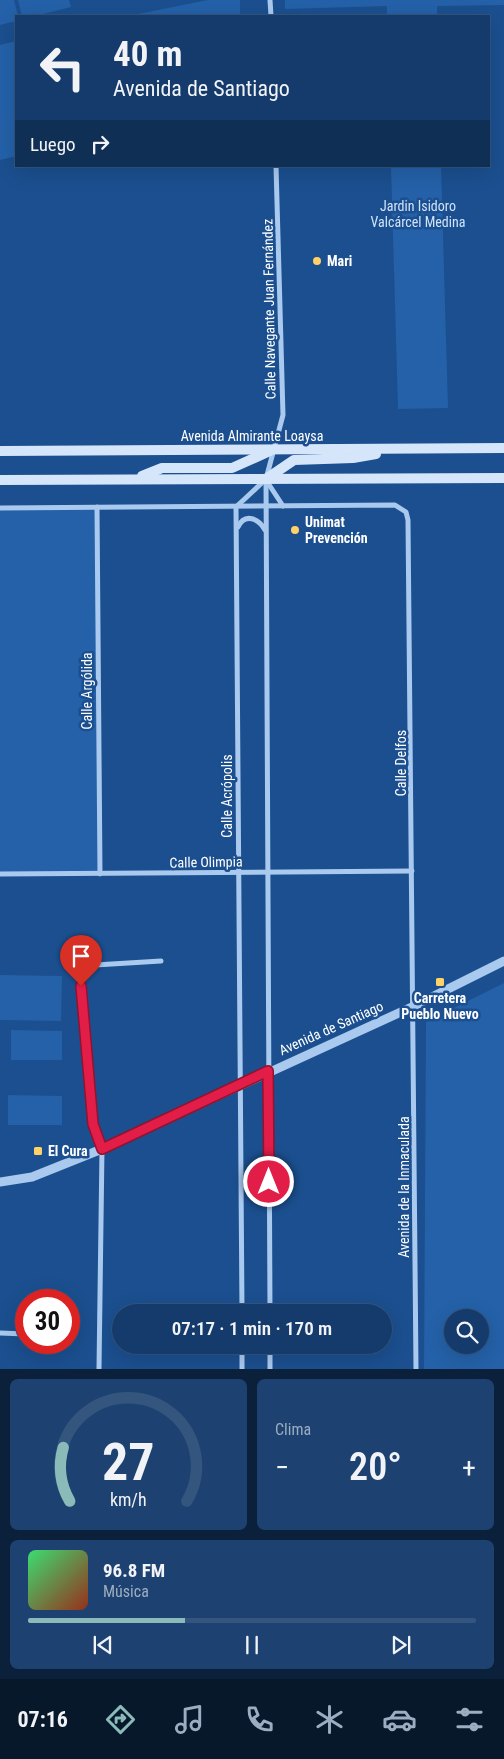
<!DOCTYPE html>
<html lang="es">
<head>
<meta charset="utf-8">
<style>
	:root { --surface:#143b6b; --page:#1d4271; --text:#f1f3f6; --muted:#9dadc1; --line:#33557e; --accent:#8bbbb9 }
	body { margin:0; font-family:"Roboto Condensed",sans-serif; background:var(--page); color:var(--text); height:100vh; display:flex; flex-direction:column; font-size:19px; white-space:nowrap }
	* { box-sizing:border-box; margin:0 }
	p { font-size:16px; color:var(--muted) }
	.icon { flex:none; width:28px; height:28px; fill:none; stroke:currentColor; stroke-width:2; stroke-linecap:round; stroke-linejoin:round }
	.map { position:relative; height:1369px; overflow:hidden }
	.side { display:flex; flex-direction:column; gap:10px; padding:10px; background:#0b203b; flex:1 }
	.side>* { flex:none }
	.hud { position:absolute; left:15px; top:15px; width:475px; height:152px; border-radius:0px; box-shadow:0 5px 20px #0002,0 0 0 1px var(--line); background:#143b6b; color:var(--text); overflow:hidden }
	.buttons { position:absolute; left:444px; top:1309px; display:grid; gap:10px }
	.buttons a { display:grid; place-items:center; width:45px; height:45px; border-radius:50%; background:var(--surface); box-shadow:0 5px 20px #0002,0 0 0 1px var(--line); font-size:25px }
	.speed { position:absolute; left:15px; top:1289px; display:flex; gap:10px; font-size:25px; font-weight:700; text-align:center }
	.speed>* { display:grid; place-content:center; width:65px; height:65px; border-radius:50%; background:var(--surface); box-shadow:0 5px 20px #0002,0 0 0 1px var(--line); line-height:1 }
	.speed .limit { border:8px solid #d22; background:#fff; color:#111 }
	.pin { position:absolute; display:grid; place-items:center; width:42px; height:42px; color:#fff; margin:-51px -21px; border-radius:50% 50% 50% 0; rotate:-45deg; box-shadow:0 0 5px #0007 }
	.pin .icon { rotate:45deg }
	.me { position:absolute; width:55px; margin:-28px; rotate:0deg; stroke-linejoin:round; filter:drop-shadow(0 0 4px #0008) }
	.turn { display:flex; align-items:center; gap:18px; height:105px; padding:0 15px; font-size:22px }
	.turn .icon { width:65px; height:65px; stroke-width:2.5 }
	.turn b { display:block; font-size:35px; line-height:42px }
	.then { display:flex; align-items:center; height:48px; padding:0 15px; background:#0003; gap:10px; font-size:19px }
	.big { font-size:38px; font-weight:600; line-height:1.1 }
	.side .widget { flex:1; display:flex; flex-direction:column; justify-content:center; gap:8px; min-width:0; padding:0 18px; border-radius:8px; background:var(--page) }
	.side .dial { align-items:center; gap:0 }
	.dial svg { height:130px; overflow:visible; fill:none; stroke:var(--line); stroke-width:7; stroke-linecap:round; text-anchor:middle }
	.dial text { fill:var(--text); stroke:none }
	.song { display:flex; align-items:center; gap:15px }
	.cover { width:60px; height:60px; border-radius:8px; background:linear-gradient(135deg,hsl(140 70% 55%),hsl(10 70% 35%)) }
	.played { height:5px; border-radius:2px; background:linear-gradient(90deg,var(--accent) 35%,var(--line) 35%) }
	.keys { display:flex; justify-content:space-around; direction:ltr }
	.heat { display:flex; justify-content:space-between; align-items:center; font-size:28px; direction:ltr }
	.side .tiles { flex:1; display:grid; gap:10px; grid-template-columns:1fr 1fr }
	.widget:last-child { grid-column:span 2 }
	.trip { position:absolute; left:112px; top:1304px; width:280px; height:50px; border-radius:25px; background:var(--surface); box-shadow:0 5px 20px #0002,0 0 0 1px var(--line); font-weight:600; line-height:50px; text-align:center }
	.menu { display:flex; height:80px; justify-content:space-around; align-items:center; background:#08182b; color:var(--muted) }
	.menu .icon { width:35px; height:35px }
	.menu .active { color:var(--accent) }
	.menu b { font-size:22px; color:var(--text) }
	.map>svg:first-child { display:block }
	.green { fill:#2461a8; fill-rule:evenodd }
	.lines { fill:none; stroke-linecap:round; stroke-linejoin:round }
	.minor { stroke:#a9c9ee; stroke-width:5 }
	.tertiary { stroke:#a9c9ee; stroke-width:9 }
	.secondary { stroke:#d6e6fa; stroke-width:10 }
	.route-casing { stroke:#92132f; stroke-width:12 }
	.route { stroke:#e11d48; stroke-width:9 }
	.poi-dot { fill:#ffd166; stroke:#1b4f8f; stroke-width:2 }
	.labels { text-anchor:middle; stroke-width:5; stroke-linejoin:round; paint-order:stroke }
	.park-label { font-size:14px; fill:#cfe3fa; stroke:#1b4f8f }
	.poi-label { font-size:14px; font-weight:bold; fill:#fff; stroke:#1b4f8f; text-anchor:start }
	.street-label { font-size:14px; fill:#fff; stroke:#1b4f8f }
</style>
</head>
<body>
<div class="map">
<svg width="504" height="1369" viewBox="0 0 504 1369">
	<rect width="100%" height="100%" fill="#1b4f8f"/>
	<g class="green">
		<path d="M 0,0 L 14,0 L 18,16 L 16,16 L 16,21 L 0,25 Z"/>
		<path d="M 18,0 L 69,0 L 71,7 L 35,16 L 22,16 Z"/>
		<path d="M 208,0 L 240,0 L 240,16 L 128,16 Z"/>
		<path d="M 285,0 L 504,0 L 504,5 L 437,6 L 437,16 L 387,16 L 387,6 L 285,9 Z"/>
		<path d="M 16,41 L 16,156 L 0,160 L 0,45 Z"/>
		<path d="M 391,166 L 441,166 L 448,408 L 398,409 Z"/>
		<path d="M 97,507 L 100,874 L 0,874 L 0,508 Z"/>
		<path d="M 0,975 L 62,976 L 61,1021 L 0,1020 Z"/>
		<path d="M 504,983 L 504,1369 L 424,1369 L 426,1022 ZM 452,1318 L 480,1318 L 480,1345 L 452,1345 Z"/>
		<path d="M 11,1030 L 62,1031 L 62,1060 L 11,1060 Z"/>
		<path d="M 8,1095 L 62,1096 L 62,1125 L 8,1125 Z"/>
	</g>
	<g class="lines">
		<g class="minor">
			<path d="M 270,0 L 271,16"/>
			<path d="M 266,480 L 283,506"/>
			<path d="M 97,507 L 100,874"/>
			<path d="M 0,508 L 395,505 L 406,512 L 408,520 L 416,1369"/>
			<path d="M 238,527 C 245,512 259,519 265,530"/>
			<path d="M 0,874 L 412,871"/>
			<path d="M 242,1312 L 236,507 L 265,480"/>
			<path d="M 270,1312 L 266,479 L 283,415 L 276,166"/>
			<path d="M 0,1333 L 26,1334"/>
			<path d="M 242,1345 L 242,1369"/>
			<path d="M 270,1345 L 270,1369"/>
			<path d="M 99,1369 L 102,1149 L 93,1124 L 79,966 L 161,961"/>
		</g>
		<path class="tertiary" d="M 0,1182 L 32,1177 L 102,1149 L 414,1006 L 504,961"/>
		<g class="secondary">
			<path d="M 0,451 L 504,448"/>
			<path d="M 142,476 L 162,468 L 232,468 L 270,451"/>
			<path d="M 266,479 L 294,460 L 353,458 L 376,454"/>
			<path d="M 0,480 L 504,478"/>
		</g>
	</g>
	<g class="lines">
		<g class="route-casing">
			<path id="route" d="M 81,986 L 93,1124 L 102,1149 L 268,1071 L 269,1182"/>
		</g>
		<use href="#route" class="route"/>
	</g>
	<g class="poi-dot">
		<circle cx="317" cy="261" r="5"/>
		<circle cx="295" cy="530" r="5"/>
		<rect x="435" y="977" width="10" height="10" rx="2.5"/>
		<rect x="33" y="1146" width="10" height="10" rx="2.5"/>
	</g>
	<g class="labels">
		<g class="park-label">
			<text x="418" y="211">Jardin Isidoro<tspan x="418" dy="16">Valcárcel Medina</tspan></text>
		</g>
		<g class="poi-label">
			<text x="327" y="266">Mari</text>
			<text x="305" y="527">Unimat<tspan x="305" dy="16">Prevención</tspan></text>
			<text x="440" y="1003" text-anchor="middle">Carretera<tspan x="440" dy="16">Pueblo Nuevo</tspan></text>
			<text x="48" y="1156">El Cura</text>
		</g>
		<g class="street-label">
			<text transform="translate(269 309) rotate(-91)" y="5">Calle Navegante Juan Fernández</text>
			<text x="252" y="441">Avenida Almirante Loaysa</text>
			<text transform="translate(87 691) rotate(-90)" y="5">Calle Argólida</text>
			<text transform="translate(401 763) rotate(-90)" y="5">Calle Delfos</text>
			<text transform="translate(227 796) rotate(-90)" y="5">Calle Acrópolis</text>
			<text transform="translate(206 862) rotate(-1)" y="5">Calle Olimpia</text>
			<text transform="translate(331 1028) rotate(-24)" y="5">Avenida de Santiago</text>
			<text transform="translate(404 1187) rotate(-90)" y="5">Avenida de la Inmaculada</text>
		</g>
	</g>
</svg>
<div class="buttons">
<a><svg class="icon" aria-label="search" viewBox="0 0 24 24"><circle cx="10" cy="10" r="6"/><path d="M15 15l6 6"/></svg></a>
</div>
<div class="speed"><div class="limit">30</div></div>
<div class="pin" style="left:81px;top:986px;background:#d93025"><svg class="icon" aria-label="arrive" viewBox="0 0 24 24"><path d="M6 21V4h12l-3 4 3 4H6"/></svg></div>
<svg class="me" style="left:269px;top:1182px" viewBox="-20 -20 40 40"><circle r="17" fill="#e11d48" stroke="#fff" stroke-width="3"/><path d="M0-11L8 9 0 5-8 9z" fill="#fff"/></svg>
<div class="trip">07:17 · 1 min · 170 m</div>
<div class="hud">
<div class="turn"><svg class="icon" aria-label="left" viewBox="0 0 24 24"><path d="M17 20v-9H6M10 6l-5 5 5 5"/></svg><div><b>40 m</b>Avenida de Santiago</div></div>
<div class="then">Luego<svg class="icon" aria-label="right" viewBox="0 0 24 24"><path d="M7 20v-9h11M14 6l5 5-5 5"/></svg></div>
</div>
</div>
<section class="side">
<div class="tiles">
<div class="widget dial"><svg viewBox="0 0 100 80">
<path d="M14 69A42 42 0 1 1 86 69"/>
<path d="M14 69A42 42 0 0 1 10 36" stroke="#8bbbb9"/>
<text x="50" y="56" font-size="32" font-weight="700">27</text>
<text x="50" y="72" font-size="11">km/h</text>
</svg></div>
<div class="widget"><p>Clima</p>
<div class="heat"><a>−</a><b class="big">20°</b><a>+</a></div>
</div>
<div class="widget">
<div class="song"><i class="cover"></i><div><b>96.8 FM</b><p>Música</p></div></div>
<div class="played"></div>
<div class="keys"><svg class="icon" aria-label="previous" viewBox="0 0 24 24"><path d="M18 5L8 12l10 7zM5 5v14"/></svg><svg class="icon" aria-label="pause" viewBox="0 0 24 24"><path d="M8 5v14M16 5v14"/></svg><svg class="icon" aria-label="next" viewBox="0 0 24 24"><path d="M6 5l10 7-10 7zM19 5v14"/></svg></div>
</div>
</div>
</section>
<nav class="menu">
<b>07:16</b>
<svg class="icon active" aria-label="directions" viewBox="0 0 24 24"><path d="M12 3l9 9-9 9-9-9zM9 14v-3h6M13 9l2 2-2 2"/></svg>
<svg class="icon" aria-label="music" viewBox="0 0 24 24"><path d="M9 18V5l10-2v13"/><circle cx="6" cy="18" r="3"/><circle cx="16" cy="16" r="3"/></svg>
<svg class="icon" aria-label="phone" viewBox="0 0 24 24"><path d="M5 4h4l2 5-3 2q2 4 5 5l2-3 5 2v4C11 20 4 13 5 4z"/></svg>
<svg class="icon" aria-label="climate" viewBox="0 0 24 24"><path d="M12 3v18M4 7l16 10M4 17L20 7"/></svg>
<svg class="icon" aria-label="car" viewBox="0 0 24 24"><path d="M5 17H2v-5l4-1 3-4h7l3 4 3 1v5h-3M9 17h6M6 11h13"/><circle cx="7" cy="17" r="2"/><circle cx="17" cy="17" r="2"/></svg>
<svg class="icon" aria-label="filters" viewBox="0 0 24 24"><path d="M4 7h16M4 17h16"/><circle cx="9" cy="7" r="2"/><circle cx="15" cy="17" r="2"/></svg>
</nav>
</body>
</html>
